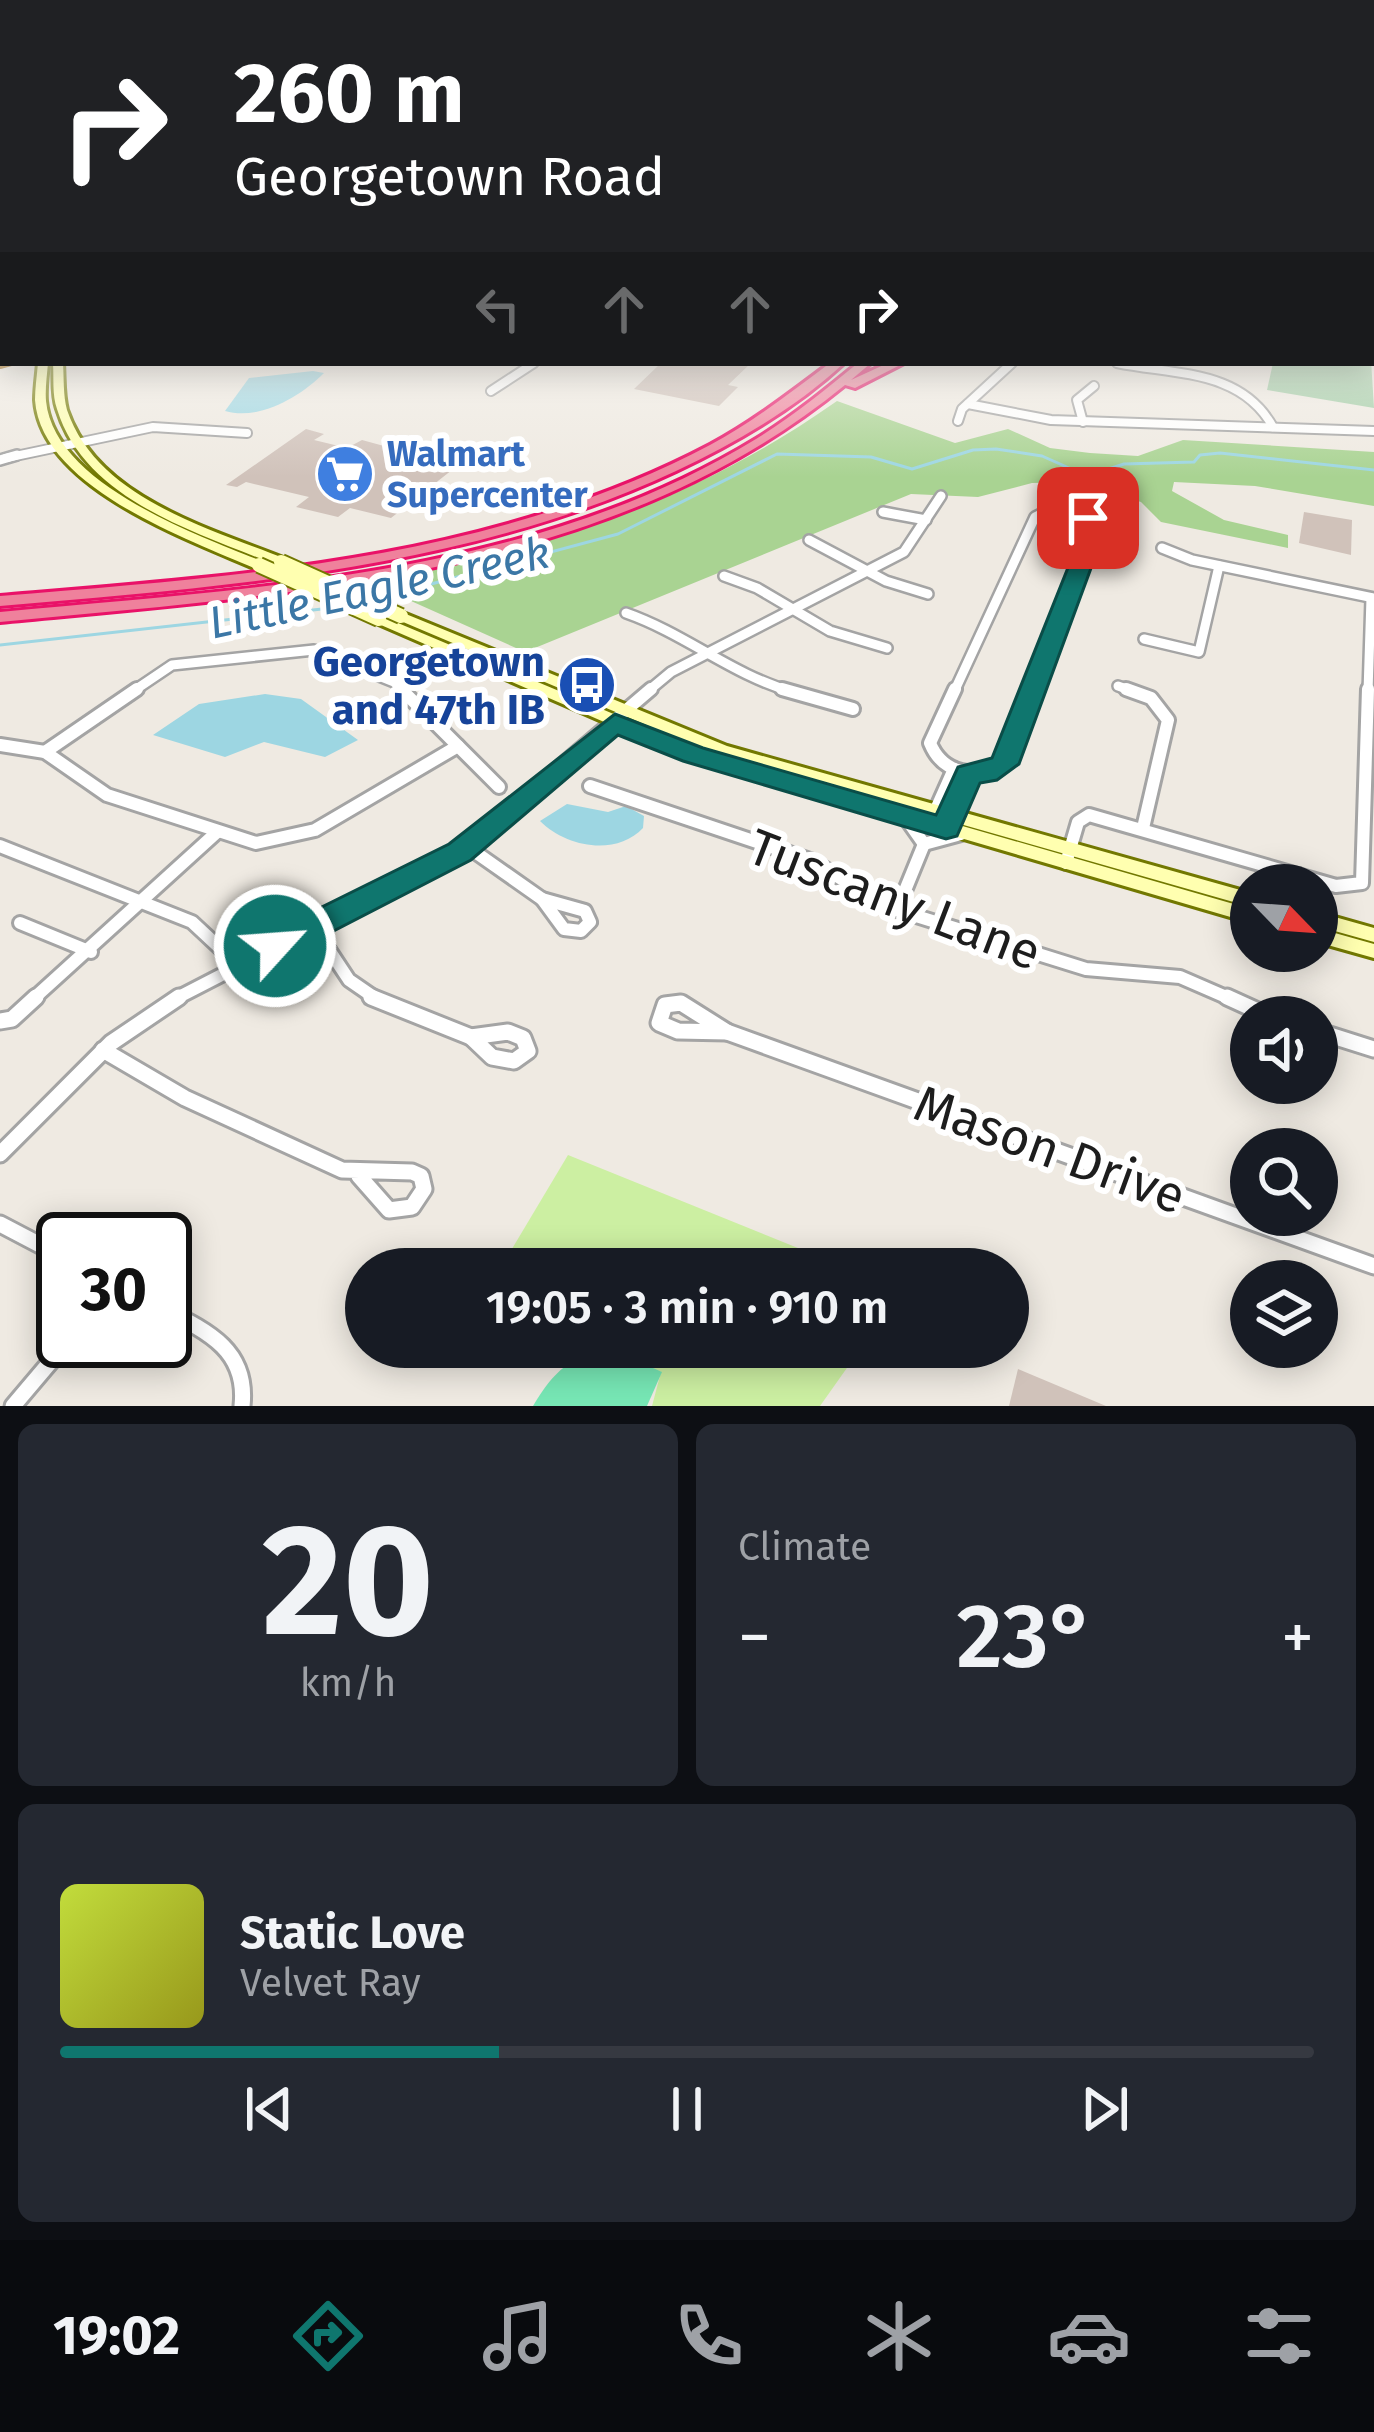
<!DOCTYPE html>
<html lang="en">
<head>
<meta charset="utf-8">
<style>
	:root { --surface:#171b24; --page:#242831; --text:#f1f3f6; --muted:#9ea1a6; --line:#363941; --accent:#0f766e }
	body { margin:0; font-family:"Fira Sans",sans-serif; background:var(--page); color:var(--text); height:100vh; display:flex; flex-direction:column; font-size:45px; white-space:nowrap }
	* { box-sizing:border-box; margin:0 }
	p { font-size:39px; color:var(--muted) }
	.icon { flex:none; width:66px; height:66px; fill:none; stroke:currentColor; stroke-width:2; stroke-linecap:round; stroke-linejoin:round }
	.map { position:relative; height:1406px; overflow:hidden }
	.details { display:flex; flex-direction:column; gap:18px; padding:18px; background:#0d0f14; flex:1 }
	.details>* { flex:none }
	.top-card { position:absolute; left:0px; top:0px; width:1374px; height:366px; box-shadow:0 6px 30px #0003; background:#202124; color:#fff; overflow:hidden }
	.needle { width:78px; rotate:115deg }
	.buttons { position:absolute; left:1230px; top:864px; display:grid; gap:24px }
	.buttons a { display:grid; place-items:center; width:108px; height:108px; border-radius:50%; background:var(--surface); box-shadow:0 6px 30px #0003; font-size:60px }
	.speed { position:absolute; left:36px; top:1212px; display:flex; gap:24px; font-size:60px; font-weight:700; text-align:center }
	.speed>* { display:grid; place-content:center; width:156px; height:156px; border-radius:50%; background:var(--surface); box-shadow:0 6px 30px #0003; line-height:1 }
	.speed .limit { border:6px solid #111; border-radius:18px; background:#fff; color:#111 }
	.pin { position:absolute; display:grid; place-items:center; width:102px; height:102px; color:#fff; margin:-51px; border-radius:24px; box-shadow:0 6px 18px #0006 }
	.me { position:absolute; width:132px; margin:-66px; rotate:64deg; stroke-linejoin:round; filter:drop-shadow(0 0 9px #0008) }
	.turn { display:flex; align-items:center; gap:42px; height:252px; padding:0 36px; font-size:54px }
	.turn .icon { width:156px; height:156px; stroke-width:2.5 }
	.turn b { display:block; font-size:84px; line-height:102px }
	.lanes { display:flex; align-items:center; height:114px; padding:0 36px; background:#0003; justify-content:center; gap:60px; direction:ltr }
	.lanes .off { opacity:.35 }
	.big { font-size:90px; font-weight:600; line-height:1.1 }
	.details .tile { flex:1; display:flex; flex-direction:column; justify-content:center; gap:18px; min-width:0; padding:0 42px; border-radius:18px; background:var(--page) }
	.details .dial { align-items:center; gap:0 }
	.dial b { font-size:156px; line-height:1 }
	.song { display:flex; align-items:center; gap:36px }
	.cover { width:144px; height:144px; border-radius:18px; background:linear-gradient(135deg,hsl(70 70% 55%),hsl(60 70% 35%)) }
	.played { height:12px; border-radius:6px; background:linear-gradient(90deg,var(--accent) 35%,var(--line) 35%) }
	.keys { display:flex; justify-content:space-around; direction:ltr }
	.heat { display:flex; justify-content:space-between; align-items:center; font-size:66px; direction:ltr }
	.details .tiles { flex:1; display:grid; gap:18px; grid-template-columns:1fr 1fr }
	.tile:last-child { grid-column:span 2 }
	.trip { position:absolute; left:345px; top:1248px; width:684px; height:120px; border-radius:60px; background:var(--surface); box-shadow:0 6px 30px #0003; font-weight:600; line-height:120px; text-align:center }
	.dock { display:flex; height:192px; justify-content:space-around; align-items:center; background:#090b0e; color:var(--muted) }
	.dock .icon { width:84px; height:84px }
	.dock .current { color:var(--accent) }
	.dock b { font-size:54px; color:var(--text) }
	.map>svg:first-child { display:block }
	.grass { fill:#ccefa2 }
	.forest { fill:#a9d392 }
	.cemetery { fill:#a0cba4 }
	.pitch { fill:#77e7b5 }
	.water { fill:#9dd6e2 }
	.lines { fill:none; stroke-linecap:round; stroke-linejoin:round }
	.stream { stroke:#9dd6e2; stroke-width:3 }
	.building { fill:#d0c2ba }
	.minor-far3-casing { stroke:#a4a4a4; stroke-width:12 }
	.minor-far2-casing { stroke:#a4a4a4; stroke-width:14 }
	.minor-far1-casing { stroke:#a4a4a4; stroke-width:18 }
	.minor-casing { stroke:#a4a4a4; stroke-width:21 }
	.secondary-casing { stroke:#727800; stroke-width:6 }
	.primary-casing { stroke:#965c00; stroke-width:6 }
	.motorway-casing { stroke:#e91268; stroke-width:6 }
	.minor-far3 { stroke:#fff; stroke-width:8 }
	.minor-far2 { stroke:#fff; stroke-width:9 }
	.minor-far1 { stroke:#fff; stroke-width:12 }
	.minor { stroke:#fff; stroke-width:15 }
	.secondary { fill:#ffffb0; fill-rule:evenodd }
	.primary { fill:#ffcc97; fill-rule:evenodd }
	.motorway { fill:#ef819c; fill-rule:evenodd }
	.secondary-bridge-casing { stroke:#727800; stroke-width:18; stroke-linecap:butt }
	.secondary-bridge { stroke:#ffffb0; stroke-width:14 }
	.route { fill:#0f766e; stroke:#0a4d48; stroke-width:3 }
	.labels { text-anchor:middle; stroke-width:12; stroke-linejoin:round; paint-order:stroke }
	.far-shop-label { font-size:36px; font-weight:bold; fill:#366cbe; stroke:#fff; text-anchor:start }
	.transit-label { font-size:42px; font-weight:bold; fill:#164399; stroke:#fff; text-anchor:end }
	.water-label { font-size:45px; font-style:italic; fill:#3b77a6; stroke:#fff }
	.near-street-label { font-size:51px; fill:#1d1d1d; stroke:#fff }
</style>
</head>
<body>
<div class="map">
<svg width="1374" height="1406" viewBox="0 0 1374 1406">
	<rect width="100%" height="100%" fill="#efeae2"/>
	<g class="grass">
		<path d="M 568,1155 L 850,1269 L 500,1269 Z"/>
		<path d="M 607,1347 L 871,1347 L 854,1358 L 820,1406 L 652,1406 L 661,1372 Z"/>
	</g>
	<path class="forest" d="M 837,401 L 955,443 L 1008,429 L 1050,448 L 1090,453 L 1138,456 L 1183,440 L 1374,452 L 1374,506 L 1255,486 L 1174,482 L 1172,491 L 1224,520 L 1288,535 L 1288,548 L 1161,522 L 1141,502 L 1077,482 L 1032,483 L 978,497 L 911,494 L 525,652 L 373,584 C 553,541 682,510 837,401 Z"/>
	<path class="cemetery" d="M 1371,360 L 1374,408 L 1267,390 L 1273,363 Z"/>
	<path class="pitch" d="M 613,1350 L 662,1372 L 647,1406 L 533,1406 C 553,1372 572,1353 613,1350 Z"/>
	<g class="water">
		<path d="M 313,371 L 324,373 C 300,397 259,421 225,411 L 249,378 Z"/>
		<path d="M 265,694 L 301,699 L 358,740 L 325,757 L 264,742 L 225,757 L 153,735 L 199,704 Z"/>
		<path d="M 567,804 L 608,812 L 626,806 L 644,816 L 643,828 C 617,856 567,848 540,821 Z"/>
	</g>
	<g class="lines">
		<g class="stream">
			<path d="M 379,598 L 618,534 L 777,454 L 871,457 L 912,469 L 973,450 L 996,449 L 1042,456 L 1087,476 L 1124,464 L 1194,462 L 1200,455 L 1220,453 L 1374,470"/>
			<path d="M 0,645 L 340,607"/>
		</g>
	</g>
	<g class="building">
		<path d="M 661,363 L 751,363 L 728,385 L 738,387 L 719,406 L 634,389 Z"/>
		<path d="M 306,429 L 324,434 L 314,440 L 347,448 L 362,440 L 457,466 L 391,518 L 350,508 L 338,517 L 296,507 L 309,497 L 246,482 L 237,487 L 226,485 Z"/>
		<path d="M 1304,512 L 1352,520 L 1351,555 L 1299,543 Z"/>
		<path d="M 1018,1369 L 1106,1406 L 1009,1406 Z"/>
	</g>
	<g class="lines">
		<g class="minor-far3-casing">
			<g id="minor-far3">
				<path d="M 1117,363 C 1175,375 1241,369 1273,427"/>
				<path d="M 491,391 L 534,363"/>
				<path d="M 968,404 L 1051,420 L 1374,431"/>
				<path d="M 958,421 L 962,409 L 1012,363"/>
				<path d="M 1083,422 L 1077,400 L 1094,386"/>
				<path d="M 6,458 L 153,427 L 247,433"/>
			</g>
		</g>
		<g class="minor-far2-casing">
			<g id="minor-far2">
				<path d="M 0,460 L 17,455"/>
				<path d="M 883,512 L 926,520"/>
				<path d="M 809,540 L 886,581 L 928,594"/>
				<path d="M 1162,548 L 1192,560 L 1374,598"/>
				<path d="M 724,576 L 757,588 L 830,631 L 887,648"/>
				<path d="M 626,613 C 686,634 732,675 793,692"/>
				<path d="M 1144,639 L 1199,652 L 1219,566"/>
				<path d="M 1118,686 L 1135,692"/>
				<path d="M 132,692 L 172,665 L 314,650 L 394,682 L 404,692"/>
				<path d="M 647,692 L 671,672 L 904,552 L 941,496"/>
				<path d="M 954,692 L 1035,517 L 1049,510 L 1084,515 L 1094,530 L 1032,692"/>
				<path d="M 1368,692 L 1371,598"/>
			</g>
		</g>
		<g class="minor-far1-casing">
			<g id="minor-far1">
				<path d="M 401,689 L 499,787"/>
				<path d="M 782,689 L 853,709"/>
				<path d="M 955,689 L 930,743 C 943,775 976,779 1005,764 L 1033,689"/>
				<path d="M 1126,689 L 1151,698 L 1168,720 L 1143,828"/>
				<path d="M 0,745 L 45,752 L 107,795 L 256,843 L 315,830 L 458,746"/>
				<path d="M 45,752 L 137,689"/>
				<path d="M 590,786 L 813,861 L 876,901 L 913,915 L 1086,969 L 1180,977 L 1233,1000"/>
				<path d="M 933,816 L 954,769"/>
				<path d="M 905,817 L 924,844"/>
				<path d="M 949,820 L 969,774"/>
				<path d="M 924,844 L 961,834"/>
				<path d="M 0,846 L 192,922 L 237,964"/>
				<path d="M 468,847 L 542,899"/>
				<path d="M 1066,863 L 1078,822 L 1089,815 L 1336,886 L 1362,883 L 1368,689"/>
				<path d="M 542,899 L 585,911 L 590,922 L 581,931 L 564,929 Z"/>
				<path d="M 897,910 L 924,844"/>
				<path d="M 20,923 L 91,952"/>
				<path d="M 314,927 L 349,980 L 378,1000"/>
				<path d="M 32,1000 L 216,833"/>
				<path d="M 173,1000 L 460,852 L 651,689"/>
			</g>
		</g>
		<g class="minor-casing">
			<g id="minor">
				<path d="M 371,997 L 471,1037"/>
				<path d="M 1227,997 L 1271,1017"/>
				<path d="M 681,1003 L 727,1032 L 678,1031 L 659,1023 L 665,1005 Z"/>
				<path d="M 0,1021 L 12,1019 L 36,997"/>
				<path d="M 1317,1031 L 1374,1049"/>
				<path d="M 508,1032 L 523,1038 L 528,1051 L 514,1061 L 492,1057 L 471,1037 Z"/>
				<path d="M 727,1032 L 1374,1266"/>
				<path d="M 103,1050 L 185,1098 L 342,1170 L 412,1172 L 421,1176 L 424,1189 L 412,1207 L 389,1210 L 359,1176"/>
				<path d="M 0,1154 L 111,1043 L 179,997"/>
				<path d="M 0,1224 L 63,1257"/>
				<path d="M 165,1310 C 209,1332 248,1351 242,1406"/>
				<path d="M 13,1406 L 68,1341"/>
			</g>
		</g>
		<g class="secondary-casing">
			<g id="secondary">
				<path d="M 38,363 L 48,363 C 47,375 45,389 46,401 C 54,484 197,535 264,562 L 265,565 L 264,568 L 254,568 C 187,539 41,487 35,400 C 35,388 37,375 38,363 Z"/>
				<path d="M 53,363 L 63,363 C 64,378 63,395 67,410 C 97,498 208,528 286,559 L 287,562 L 286,565 L 276,565 C 197,532 85,501 57,409 C 52,395 54,378 53,363 Z"/>
				<path d="M 401,612 L 727,746 L 1251,893 L 1251,907 L 715,754 L 396,619 L 394,616 L 396,613 Z"/>
				<path d="M 379,615 L 699,750 L 1251,909 L 1251,923 L 687,758 L 374,622 L 372,619 L 374,616 Z"/>
				<path d="M 1317,912 L 1374,928 L 1374,942 L 1317,926 Z"/>
				<path d="M 1317,928 L 1374,944 L 1374,958 L 1317,942 Z"/>
			</g>
		</g>
		<g class="primary-casing">
			<path id="primary" d="M 0,360 L 3,360 L 3,363 L 11,363 L 0,366 Z"/>
		</g>
		<g class="motorway-casing">
			<g id="motorway">
				<path d="M 830,363 L 844,363 C 796,408 735,443 676,471 C 465,570 229,586 0,606 L 0,596 C 241,576 492,560 710,445 C 753,422 791,392 830,363 Z"/>
				<path d="M 858,363 L 871,363 L 851,380 L 888,363 L 904,363 L 855,388 L 845,385 C 609,578 291,594 0,622 L 0,612 C 255,588 532,576 756,439 C 792,417 825,390 858,363 Z"/>
			</g>
		</g>
		<use href="#minor-far3" class="minor-far3"/>
		<use href="#minor-far2" class="minor-far2"/>
		<use href="#minor-far1" class="minor-far1"/>
		<use href="#minor" class="minor"/>
		<use href="#secondary" class="secondary"/>
		<use href="#primary" class="primary"/>
		<use href="#motorway" class="motorway"/>
		<g class="secondary-bridge-casing">
			<g id="secondary-bridge">
				<path d="M 281,562 L 401,616"/>
				<path d="M 259,565 L 379,619"/>
			</g>
		</g>
		<use href="#secondary-bridge" class="secondary-bridge"/>
	</g>
	<linearGradient id="sky" x2="0" y2="1"><stop stop-color="#8ac2e6"/><stop offset="0.59" stop-color="#f8f6f2"/><stop offset="1" stop-color="#f8f6f2" stop-opacity="0"/></linearGradient>
	<rect width="1374" height="477" fill="url(#sky)"/>
	<path class="route" d="M 1088,511 L 1096,513 L 1105,530 L 1019,764 L 997,780 L 980,783 L 957,836 L 946,839 L 683,761 L 618,735 L 471,860 L 287,955 L 263,955 L 258,946 L 263,936 L 449,844 L 615,714 L 703,748 L 936,815 L 958,767 L 992,758 L 1083,530 L 1077,518 Z"/>
	<defs>
		<g id="supermarket-disc" transform="scale(3)"><circle r="9.5" fill="#3f7fe0" stroke="#fff"/><path d="M-6-5.5h2.5l.6 2H6L4.5 2H-2.5L-4.4-4H-6ZM-1.5 3.2a1.3 1.3 0 1 0 .1 0ZM3 3.2a1.3 1.3 0 1 0 .1 0Z" fill="#fff"/></g>
		<g id="bus-disc" transform="scale(3)"><circle r="9.5" fill="#1a4fb4" stroke="#fff"/><path d="M-5-6H5V4H4V6H2V4H-2V6H-4V4H-5ZM-3.5-4V0h7V-4ZM-3.5 1.2v1.5H-2V1.2ZM2 1.2v1.5H3.5V1.2Z" fill="#fff"/></g>
	</defs>
	<g fill-rule="evenodd">
		<use href="#supermarket-disc" x="345" y="474"/>
		<use href="#bus-disc" x="587" y="685"/>
	</g>
	<g class="labels">
		<g class="far-shop-label">
			<text x="387" y="466">Walmart<tspan x="387" dy="41">Supercenter</tspan></text>
		</g>
		<g class="transit-label">
			<text x="545" y="676">Georgetown<tspan x="545" dy="48">and 47th IB</tspan></text>
		</g>
		<g class="water-label">
			<text transform="translate(379 587) rotate(-12)" y="16">Little Eagle Creek</text>
		</g>
		<g class="near-street-label">
			<text transform="translate(895 899) rotate(21)" y="18">Tuscany Lane</text>
			<text transform="translate(1050 1149) rotate(20)" y="18">Mason Drive</text>
		</g>
	</g>
</svg>
<div class="buttons">
<a><svg class="needle" viewBox="-14 -14 28 28"><path d="M0-13l5 13h-10z" fill="#e53935"/><path d="M0 13l5-13h-10z" fill="#9ea1a6"/></svg></a>
<a><svg class="icon" aria-label="sound" viewBox="0 0 24 24"><path d="M4 9h4l5-4v14l-5-4H4zM17 9q2 3 0 6"/></svg></a>
<a><svg class="icon" aria-label="search" viewBox="0 0 24 24"><circle cx="10" cy="10" r="6"/><path d="M15 15l6 6"/></svg></a>
<a><svg class="icon" aria-label="layers" viewBox="0 0 24 24"><path d="M12 4l9 5-9 5-9-5zM3 14l9 5 9-5"/></svg></a>
</div>
<div class="speed"><div class="limit">30</div></div>
<div class="pin" style="left:1088px;top:518px;background:#d93025"><svg class="icon" aria-label="arrive" viewBox="0 0 24 24"><path d="M6 21V4h12l-3 4 3 4H6"/></svg></div>
<svg class="me" style="left:275px;top:946px" viewBox="-20 -20 40 40"><circle r="17" fill="#0f766e" stroke="#fff" stroke-width="3"/><path d="M0-11L8 9 0 5-8 9z" fill="#fff"/></svg>
<div class="trip">19:05 · 3 min · 910 m</div>
<div class="top-card">
<div class="turn"><svg class="icon" aria-label="right" viewBox="0 0 24 24"><path d="M7 20v-9h11M14 6l5 5-5 5"/></svg><div><b>260 m</b>Georgetown Road</div></div>
<div class="lanes"><svg class="icon off" aria-label="left" viewBox="0 0 24 24"><path d="M17 20v-9H6M10 6l-5 5 5 5"/></svg><svg class="icon off" aria-label="ahead" viewBox="0 0 24 24"><path d="M12 20V5M6 11l6-6 6 6"/></svg><svg class="icon off" aria-label="ahead" viewBox="0 0 24 24"><path d="M12 20V5M6 11l6-6 6 6"/></svg><svg class="icon" aria-label="right" viewBox="0 0 24 24"><path d="M7 20v-9h11M14 6l5 5-5 5"/></svg></div>
</div>
</div>
<section class="details">
<div class="tiles">
<div class="tile dial"><b>20</b><p>km/h</p></div>
<div class="tile"><p>Climate</p>
<div class="heat"><a>−</a><b class="big">23°</b><a>+</a></div>
</div>
<div class="tile">
<div class="song"><i class="cover"></i><div><b>Static Love</b><p>Velvet Ray</p></div></div>
<div class="played"></div>
<div class="keys"><svg class="icon" aria-label="previous" viewBox="0 0 24 24"><path d="M18 5L8 12l10 7zM5 5v14"/></svg><svg class="icon" aria-label="pause" viewBox="0 0 24 24"><path d="M8 5v14M16 5v14"/></svg><svg class="icon" aria-label="next" viewBox="0 0 24 24"><path d="M6 5l10 7-10 7zM19 5v14"/></svg></div>
</div>
</div>
</section>
<nav class="dock">
<b>19:02</b>
<svg class="icon current" aria-label="directions" viewBox="0 0 24 24"><path d="M12 3l9 9-9 9-9-9zM9 14v-3h6M13 9l2 2-2 2"/></svg>
<svg class="icon" aria-label="music" viewBox="0 0 24 24"><path d="M9 18V5l10-2v13"/><circle cx="6" cy="18" r="3"/><circle cx="16" cy="16" r="3"/></svg>
<svg class="icon" aria-label="phone" viewBox="0 0 24 24"><path d="M5 4h4l2 5-3 2q2 4 5 5l2-3 5 2v4C11 20 4 13 5 4z"/></svg>
<svg class="icon" aria-label="climate" viewBox="0 0 24 24"><path d="M12 3v18M4 7l16 10M4 17L20 7"/></svg>
<svg class="icon" aria-label="car" viewBox="0 0 24 24"><path d="M5 17H2v-5l4-1 3-4h7l3 4 3 1v5h-3M9 17h6M6 11h13"/><circle cx="7" cy="17" r="2"/><circle cx="17" cy="17" r="2"/></svg>
<svg class="icon" aria-label="filters" viewBox="0 0 24 24"><path d="M4 7h16M4 17h16"/><circle cx="9" cy="7" r="2"/><circle cx="15" cy="17" r="2"/></svg>
</nav>
</body>
</html>
